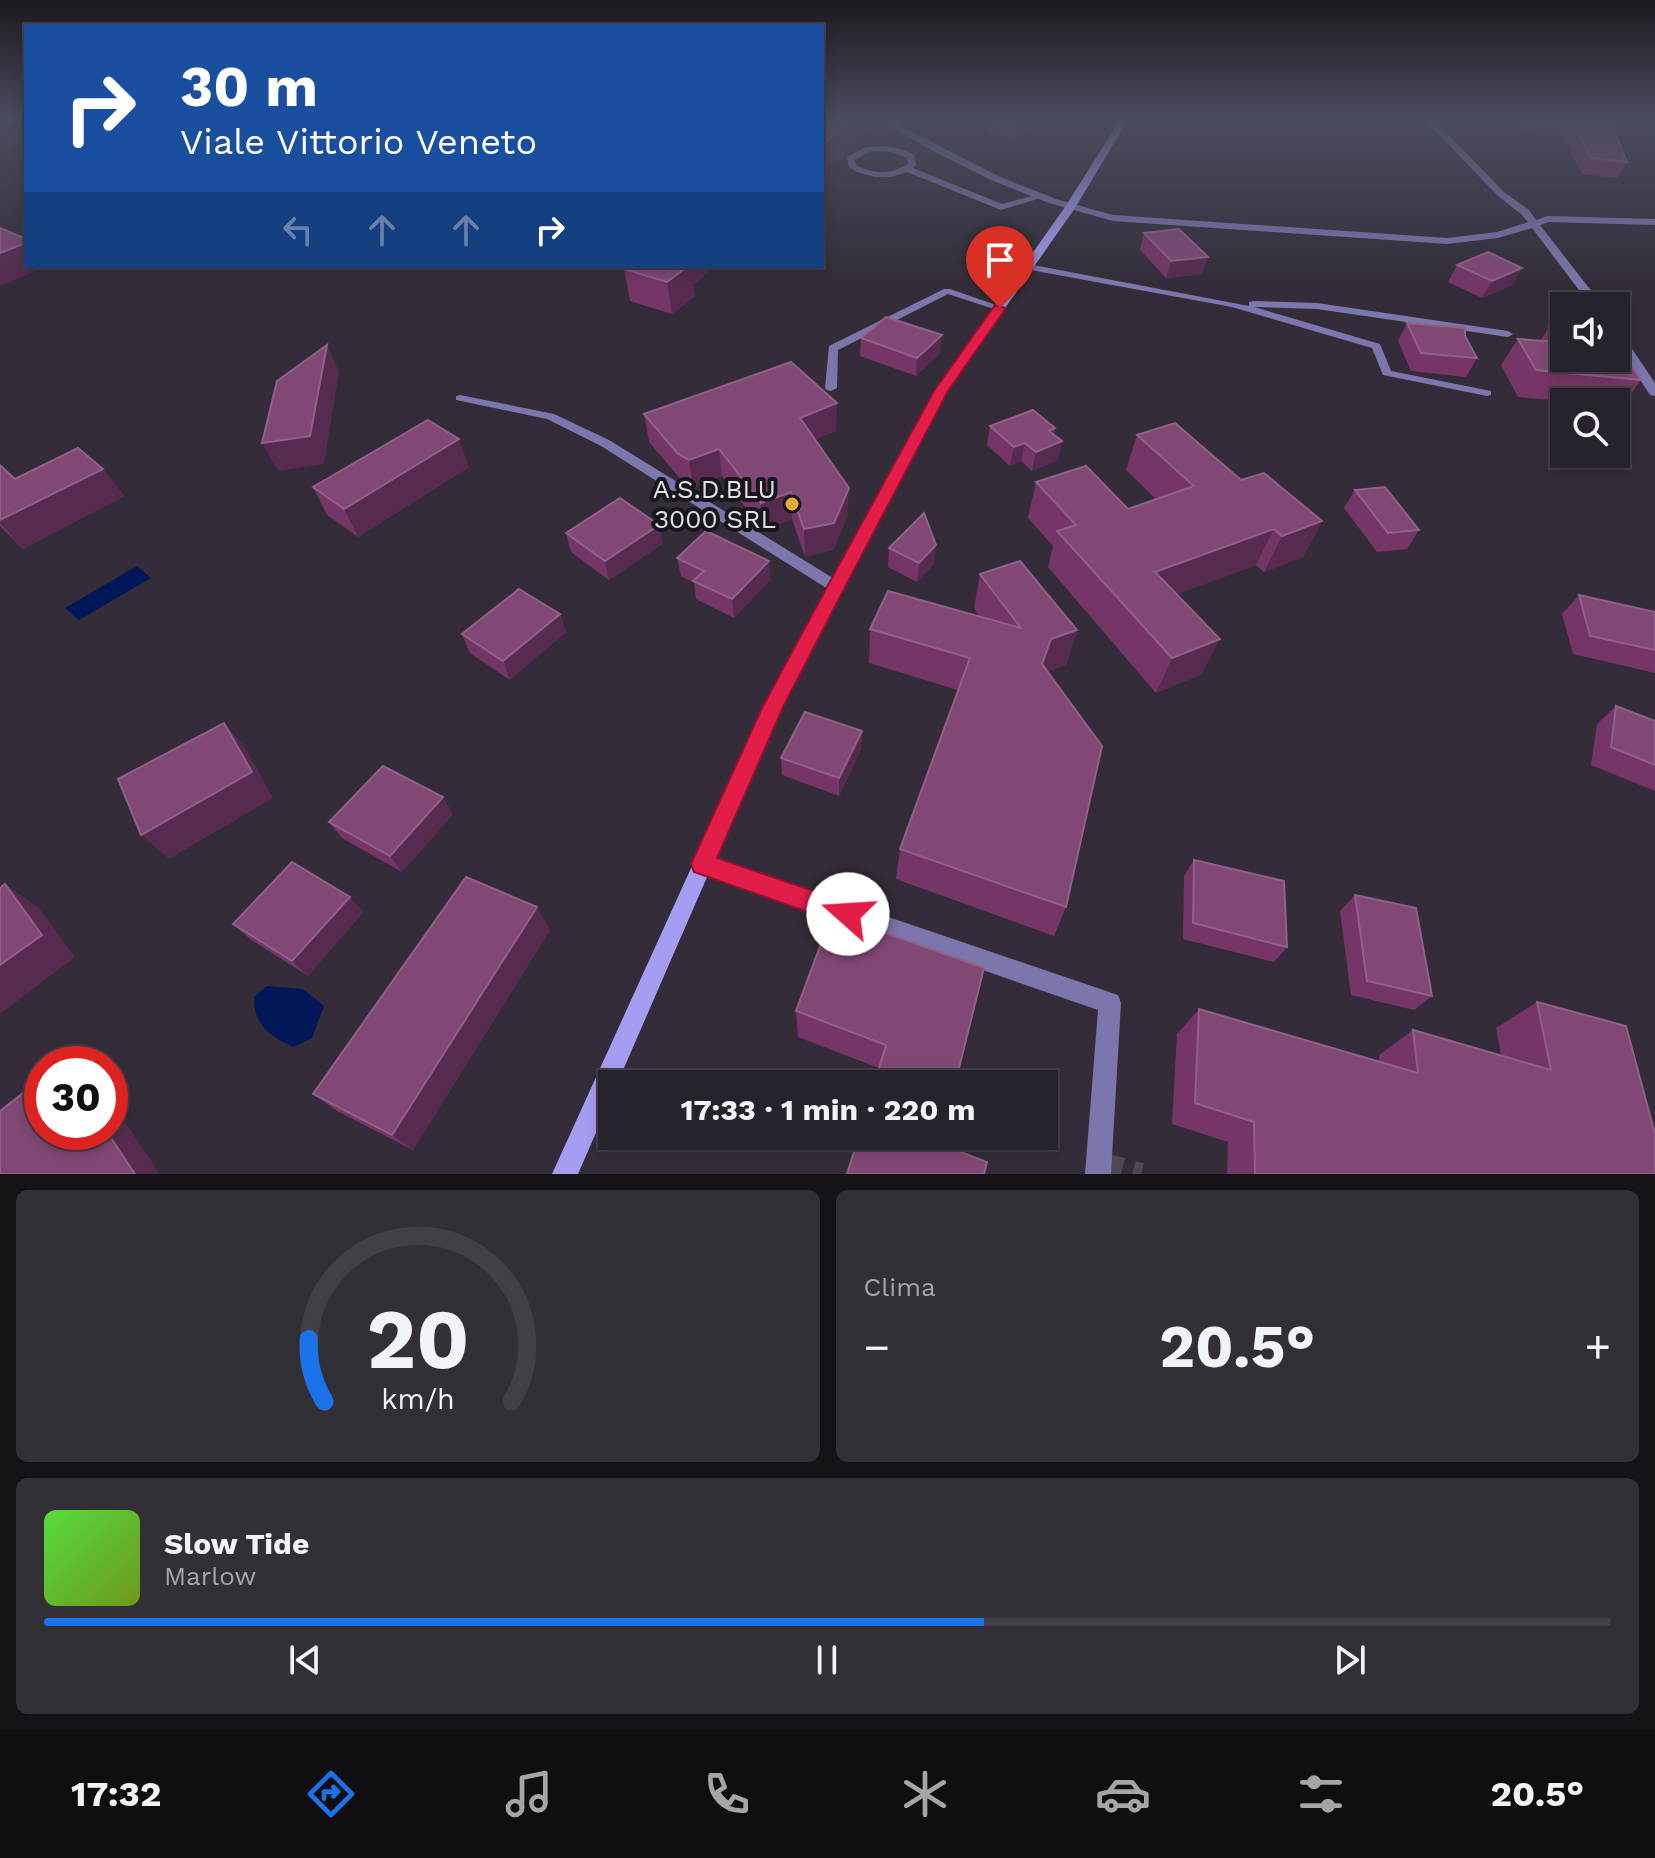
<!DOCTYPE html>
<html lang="it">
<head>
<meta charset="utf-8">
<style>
	:root { --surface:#27222b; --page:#332f37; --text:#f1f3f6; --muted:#a4a4a9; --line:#433f47; --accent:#1a73e8 }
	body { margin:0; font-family:"Work Sans",sans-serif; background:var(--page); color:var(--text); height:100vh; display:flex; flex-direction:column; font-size:30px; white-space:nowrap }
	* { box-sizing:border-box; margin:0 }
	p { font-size:26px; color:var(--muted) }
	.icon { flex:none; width:44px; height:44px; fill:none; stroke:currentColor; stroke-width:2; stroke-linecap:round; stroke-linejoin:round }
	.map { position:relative; height:1174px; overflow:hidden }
	.side { display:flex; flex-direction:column; gap:16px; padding:16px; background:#151318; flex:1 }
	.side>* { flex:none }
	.guide { position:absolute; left:24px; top:24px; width:800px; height:244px; border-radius:0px; box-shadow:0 4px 12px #0003,0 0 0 2px var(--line); background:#1a4fa0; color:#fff; overflow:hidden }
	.tools { position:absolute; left:1550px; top:292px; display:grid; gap:16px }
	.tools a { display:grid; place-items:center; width:80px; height:80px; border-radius:0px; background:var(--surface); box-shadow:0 4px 12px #0003,0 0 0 2px var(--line); font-size:40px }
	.speed { position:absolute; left:24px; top:1046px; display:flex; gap:16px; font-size:40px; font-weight:700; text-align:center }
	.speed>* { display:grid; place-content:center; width:104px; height:104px; border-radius:50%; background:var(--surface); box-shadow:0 4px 12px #0003,0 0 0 2px var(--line); line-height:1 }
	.speed .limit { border:12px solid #d22; background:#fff; color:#111 }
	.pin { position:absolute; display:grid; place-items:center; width:68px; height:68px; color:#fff; margin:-82px -34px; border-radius:50% 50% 50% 0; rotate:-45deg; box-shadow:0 0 8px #0007 }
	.pin .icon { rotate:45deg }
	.me { position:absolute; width:88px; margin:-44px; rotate:289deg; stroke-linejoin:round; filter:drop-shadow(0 0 6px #0008) }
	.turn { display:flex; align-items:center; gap:28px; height:168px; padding:0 24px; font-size:36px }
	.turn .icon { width:104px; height:104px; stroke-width:2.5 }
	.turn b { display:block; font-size:56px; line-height:68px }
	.lanes { display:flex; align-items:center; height:76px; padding:0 24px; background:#0003; justify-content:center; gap:40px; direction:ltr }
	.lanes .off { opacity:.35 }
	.big { font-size:60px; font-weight:700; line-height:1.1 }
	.side .widget { flex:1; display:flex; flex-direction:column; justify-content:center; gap:12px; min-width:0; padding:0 28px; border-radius:12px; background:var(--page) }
	.side .dial { align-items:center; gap:0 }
	.dial svg { height:208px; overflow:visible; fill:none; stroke:var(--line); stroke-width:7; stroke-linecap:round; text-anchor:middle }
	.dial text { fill:var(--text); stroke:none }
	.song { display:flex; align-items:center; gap:24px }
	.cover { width:96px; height:96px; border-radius:12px; background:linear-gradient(135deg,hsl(110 70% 55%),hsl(80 70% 35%)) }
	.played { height:8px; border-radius:4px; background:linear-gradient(90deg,var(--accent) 60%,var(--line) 60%) }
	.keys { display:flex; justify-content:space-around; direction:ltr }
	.heat { display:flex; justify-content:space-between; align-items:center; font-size:44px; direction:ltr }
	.side .tiles { flex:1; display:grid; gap:16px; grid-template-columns:1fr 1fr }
	.widget:last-child { grid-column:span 2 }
	.trip { position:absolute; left:598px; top:1070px; width:460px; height:80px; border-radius:0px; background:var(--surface); box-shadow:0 4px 12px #0003,0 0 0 2px var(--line); font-weight:700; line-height:80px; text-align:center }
	.dock { display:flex; height:128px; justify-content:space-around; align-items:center; background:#100e11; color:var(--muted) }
	.dock .icon { width:56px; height:56px }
	.dock .on { color:var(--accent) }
	.dock b { font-size:36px; color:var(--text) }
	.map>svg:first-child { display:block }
	.water { fill:#001857 }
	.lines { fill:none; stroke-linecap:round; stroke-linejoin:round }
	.street-tunnel { stroke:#4f4853; stroke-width:22; stroke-dasharray:22 11; stroke-linecap:butt }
	.lane { fill:#7b76ab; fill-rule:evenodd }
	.street { fill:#7b76ab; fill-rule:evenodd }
	.secondary { fill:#a59df1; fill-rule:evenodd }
	.wall { fill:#753667 }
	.shaded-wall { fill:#562b4f }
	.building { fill:#814875; stroke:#916087; stroke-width:2 }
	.route { fill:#e11d48; stroke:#92132f; stroke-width:2 }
	.poi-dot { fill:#eaaa38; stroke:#1a171c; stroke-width:3 }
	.labels { text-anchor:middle; stroke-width:8; stroke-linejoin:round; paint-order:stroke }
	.poi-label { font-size:26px; fill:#e5e0e8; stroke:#1a171c; text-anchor:end }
</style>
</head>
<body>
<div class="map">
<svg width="1655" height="1174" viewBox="0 0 1655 1174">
	<rect width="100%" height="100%" fill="#342d39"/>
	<g class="water">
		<path d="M 137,566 L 151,578 L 79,620 L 65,608 Z"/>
		<path d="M 267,986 L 303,989 L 324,1006 L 312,1038 L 294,1047 C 270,1037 253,1024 254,997 Z"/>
	</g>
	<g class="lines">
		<path class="street-tunnel" d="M 1101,1163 L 1141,1174"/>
		<g class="lane">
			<path d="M 885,146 L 904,150 L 914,155 L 916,165 L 913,168 L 1002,204 L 1040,194 L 1044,197 L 1001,210 L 907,172 L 891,177 L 875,177 L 857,172 L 849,167 L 847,157 L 866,147 ZM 871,151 L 891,152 L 907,158 L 908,164 C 891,175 874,174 857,166 L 854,160 Z"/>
			<path d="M 1028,264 L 1249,306 L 1249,302 L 1253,301 L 1317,303 L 1508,331 L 1513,334 L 1508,337 L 1317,309 L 1254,307 L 1380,344 L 1391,371 L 1491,391 L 1491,395 L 1487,396 L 1383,375 L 1372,348 L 1232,307 L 1025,269 L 1025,265 Z"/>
			<path d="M 944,289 L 950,289 L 1005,308 L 1000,311 L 948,294 L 838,350 L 837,388 L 831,391 L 827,390 L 825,388 L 829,346 Z"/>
			<path d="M 460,395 L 554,414 L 609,440 L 841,583 L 843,587 L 841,591 L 831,591 L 601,446 L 547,419 L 456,400 L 456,396 Z"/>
		</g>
		<g class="street">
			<path d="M 879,120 L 889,120 L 998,176 L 1056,199 L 1113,215 L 1447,238 L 1497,232 L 1528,222 L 1521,214 L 1498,196 L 1425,120 L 1434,120 L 1504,192 L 1529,210 L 1536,220 L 1548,216 L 1655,219 L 1655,225 L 1549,222 L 1540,225 L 1603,306 L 1591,306 L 1532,228 L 1498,238 L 1447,244 L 1113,221 L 1049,203 L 991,180 L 935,152 Z"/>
			<path d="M 1616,330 L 1620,331 L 1655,383 L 1655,396 L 1650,395 L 1616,343 Z"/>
			<path d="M 703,854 L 1118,995 L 1121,1003 L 1111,1174 L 1085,1174 L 1098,1010 L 696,871 L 693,864 L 696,857 Z"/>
		</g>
		<path class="secondary" d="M 1120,120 L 1128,120 L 1075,208 L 947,391 L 781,707 L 617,1084 L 612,1084 L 612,1096 L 578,1174 L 552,1174 L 767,701 L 935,391 L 1065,207 Z"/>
	</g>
	<g class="wall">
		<path d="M 989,120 L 1035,120 L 1017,140 L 988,132 Z"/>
		<path d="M 1520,120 L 1610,120 L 1627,162 L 1617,178 L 1582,174 L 1563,135 L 1522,129 Z"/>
		<path d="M 1144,233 L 1202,274 L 1166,278 L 1140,250 Z"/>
		<path d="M 1457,265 L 1512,285 L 1482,298 L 1448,282 Z"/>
		<path d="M 624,269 L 693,285 L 695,296 L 672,314 L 630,301 Z"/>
		<path d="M 1407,323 L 1465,336 L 1477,358 L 1466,377 L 1411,371 L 1398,341 Z"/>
		<path d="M 1549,327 L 1641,380 L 1621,407 L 1616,407 L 1616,402 L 1570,402 L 1518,397 L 1501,365 L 1518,339 L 1540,341 Z"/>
		<path d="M 861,338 L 940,353 L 916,376 L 860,356 Z"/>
		<path d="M 644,414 L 836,431 L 815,439 L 848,515 L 833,550 L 805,557 L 792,519 L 763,531 L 722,476 L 693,488 L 682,481 L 649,442 Z"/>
		<path d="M 990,426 L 1055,428 L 1054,435 L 1062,441 L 1058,460 L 1032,471 L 1021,461 L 1010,466 L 987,445 Z"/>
		<path d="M 1137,435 L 1241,480 L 1322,521 L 1303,557 L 1264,572 L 1256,565 L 1177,594 L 1202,674 L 1156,693 L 1048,567 L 1053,546 L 1028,518 L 1036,482 L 1128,509 L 1156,499 L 1126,470 Z"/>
		<path d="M 0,465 L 15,479 L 103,469 L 124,496 L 23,549 L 0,526 Z"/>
		<path d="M 469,467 L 358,537 L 327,515 L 313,487 Z"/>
		<path d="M 1355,490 L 1419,530 L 1407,549 L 1377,552 L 1344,508 Z"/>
		<path d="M 659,525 L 662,544 L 609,580 L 571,552 L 566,533 Z"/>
		<path d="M 889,548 L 934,564 L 917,582 L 888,567 Z"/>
		<path d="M 677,558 L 771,579 L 734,618 L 696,599 L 694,583 L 681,576 Z"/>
		<path d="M 980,574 L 1077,630 L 1066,665 L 1047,672 L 1066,907 L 1054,936 L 896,879 L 900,849 L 958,690 L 869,663 L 870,629 L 979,616 L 974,608 Z"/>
		<path d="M 1579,595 L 1655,612 L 1655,673 L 1573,654 L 1562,614 Z"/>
		<path d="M 560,614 L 566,632 L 510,680 L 470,653 L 462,634 Z"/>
		<path d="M 1616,706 L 1655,721 L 1655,791 L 1591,765 L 1597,724 Z"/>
		<path d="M 862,731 L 861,749 L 839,796 L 782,775 L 781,758 Z"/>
		<path d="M 453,814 L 402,872 L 342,838 L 329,822 Z"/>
		<path d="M 1194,860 L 1287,947 L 1274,962 L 1183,939 L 1184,876 Z"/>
		<path d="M 1355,895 L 1432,996 L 1414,1010 L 1351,995 L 1340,911 Z"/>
		<path d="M 363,912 L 308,976 L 250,939 L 233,924 Z"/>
		<path d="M 832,914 L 955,1084 L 879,1068 L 798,1037 L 796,1011 Z"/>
		<path d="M 550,930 L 413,1150 L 337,1111 L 313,1094 Z"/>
		<path d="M 1537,1002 L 1655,1174 L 1227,1174 L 1228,1142 L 1172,1124 L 1177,1034 L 1199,1009 L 1379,1062 L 1379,1055 L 1413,1030 L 1501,1055 L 1496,1028 Z"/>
	</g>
	<g class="shaded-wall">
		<path d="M 851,120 L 878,120 L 878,123 L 822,174 L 822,145 Z"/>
		<path d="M 1020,120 L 1035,120 L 1017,140 Z"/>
		<path d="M 26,243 L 26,266 L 48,266 L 0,286 L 0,253 Z"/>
		<path d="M 1208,257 L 1202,274 L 1166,278 L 1171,261 Z"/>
		<path d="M 680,266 L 717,266 L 693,285 L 695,296 L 672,314 L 667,282 Z"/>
		<path d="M 1522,268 L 1512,285 L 1482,298 L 1492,281 Z"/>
		<path d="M 942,335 L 940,353 L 916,376 L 917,358 Z"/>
		<path d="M 327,345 L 339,372 L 324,464 L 278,471 L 262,443 Z"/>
		<path d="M 837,403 L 836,431 L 800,445 L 800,418 Z"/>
		<path d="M 1055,428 L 1052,446 L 1062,441 L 1058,460 L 1032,471 L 1036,452 L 1049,431 Z"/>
		<path d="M 459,439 L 469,467 L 358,537 L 344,509 Z"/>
		<path d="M 1025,443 L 1021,461 L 1010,466 L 1014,447 Z"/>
		<path d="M 719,449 L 722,476 L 693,488 L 689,460 Z"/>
		<path d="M 103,469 L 124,496 L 23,549 L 0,523 L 0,520 Z"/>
		<path d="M 849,488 L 848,515 L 833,550 L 805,557 L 804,529 Z"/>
		<path d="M 791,492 L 792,519 L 763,531 L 761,503 Z"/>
		<path d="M 1322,521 L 1303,557 L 1264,572 L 1282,536 Z"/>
		<path d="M 659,525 L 662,544 L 609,580 L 605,561 Z"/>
		<path d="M 1274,529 L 1256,565 L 1141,608 L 1155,572 Z"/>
		<path d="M 936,545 L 934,564 L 917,582 L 919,563 Z"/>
		<path d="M 769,561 L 771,579 L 734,618 L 732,599 Z"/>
		<path d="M 560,614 L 566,632 L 510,680 L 503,661 Z"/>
		<path d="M 1077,630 L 1066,665 L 1042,674 L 1042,664 L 1051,639 Z"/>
		<path d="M 1220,639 L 1202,674 L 1156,693 L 1172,658 Z"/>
		<path d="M 224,723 L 246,749 L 273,798 L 169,859 L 141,835 Z"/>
		<path d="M 862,731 L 861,749 L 839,796 L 839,778 Z"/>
		<path d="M 443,797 L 453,814 L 402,872 L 390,856 Z"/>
		<path d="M 5,884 L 39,908 L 75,957 L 0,1014 L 0,965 Z"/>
		<path d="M 350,897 L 363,912 L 308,976 L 292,961 Z"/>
		<path d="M 537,907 L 550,930 L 413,1150 L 392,1135 Z"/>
		<path d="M 110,1100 L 160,1174 L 135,1174 L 107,1132 L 110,1132 Z"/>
	</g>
	<g class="building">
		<path d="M 822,120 L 851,120 L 822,145 Z"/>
		<path d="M 1572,120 L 1610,120 L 1627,162 L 1591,158 Z"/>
		<path d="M 0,228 L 26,239 L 26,243 L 0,253 Z"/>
		<path d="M 1179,229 L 1208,257 L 1171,261 L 1144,233 Z"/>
		<path d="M 1488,252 L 1522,268 L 1492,281 L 1457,265 Z"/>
		<path d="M 629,266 L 688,266 L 667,282 L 624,269 Z"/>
		<path d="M 886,317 L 942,335 L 917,358 L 861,338 Z"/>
		<path d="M 1407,323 L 1465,328 L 1465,336 L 1477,358 L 1421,353 Z"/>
		<path d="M 1549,327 L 1564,328 L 1564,358 L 1616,358 L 1616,348 L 1619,348 L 1641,380 L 1536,370 L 1518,339 L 1558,342 Z"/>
		<path d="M 327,345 L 310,436 L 262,443 L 277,381 Z"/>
		<path d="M 791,362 L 837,403 L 800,418 L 849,488 L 834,523 L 804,529 L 791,492 L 761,503 L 719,449 L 689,460 L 678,454 L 644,414 Z"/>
		<path d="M 1033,410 L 1055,428 L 1049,431 L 1062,441 L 1036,452 L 1025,443 L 1014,447 L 990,426 Z"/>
		<path d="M 428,420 L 459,439 L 344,509 L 313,487 Z"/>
		<path d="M 1175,423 L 1241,480 L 1264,473 L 1322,521 L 1282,536 L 1274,529 L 1155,572 L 1220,639 L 1172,658 L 1057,531 L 1076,525 L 1036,482 L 1086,466 L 1128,509 L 1194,486 L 1137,435 Z"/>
		<path d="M 78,448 L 103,469 L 0,520 L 0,465 L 15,479 Z"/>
		<path d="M 1385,487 L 1419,530 L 1388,533 L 1355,490 Z"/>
		<path d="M 620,498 L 659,525 L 605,561 L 566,533 Z"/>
		<path d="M 924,513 L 936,545 L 919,563 L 889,548 Z"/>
		<path d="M 706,531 L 769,561 L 732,599 L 693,581 L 704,571 L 677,558 Z"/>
		<path d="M 1020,561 L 1077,630 L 1051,639 L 1042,664 L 1102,746 L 1066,907 L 900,849 L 970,658 L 870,629 L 888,591 L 1021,628 L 980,574 Z"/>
		<path d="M 519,589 L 560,614 L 503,661 L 462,634 Z"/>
		<path d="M 1579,595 L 1655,612 L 1655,650 L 1590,636 Z"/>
		<path d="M 1616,706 L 1655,721 L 1655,765 L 1611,747 Z"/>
		<path d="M 805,712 L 862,731 L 839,778 L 781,758 Z"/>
		<path d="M 224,723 L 252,772 L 141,835 L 118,779 Z"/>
		<path d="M 383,766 L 443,797 L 390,856 L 329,822 Z"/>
		<path d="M 1194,860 L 1284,881 L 1287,947 L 1193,923 Z"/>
		<path d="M 292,862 L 350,897 L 292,961 L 233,924 Z"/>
		<path d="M 466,877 L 537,907 L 392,1135 L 313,1094 Z"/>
		<path d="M 5,884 L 42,935 L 0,965 L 0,888 Z"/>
		<path d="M 1355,895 L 1416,908 L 1432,996 L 1367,981 Z"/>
		<path d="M 832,914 L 984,968 L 955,1084 L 874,1084 L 886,1045 L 796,1011 Z"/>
		<path d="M 1537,1002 L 1626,1026 L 1655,1134 L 1655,1174 L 1255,1174 L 1254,1122 L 1195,1103 L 1199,1009 L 1418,1073 L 1413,1030 L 1551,1070 Z"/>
		<path d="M 42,1078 L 42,1132 L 107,1132 L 135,1174 L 0,1174 L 0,1111 Z"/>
		<path d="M 859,1136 L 942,1136 L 940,1144 L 987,1162 L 984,1174 L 847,1174 Z"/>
	</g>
	<linearGradient id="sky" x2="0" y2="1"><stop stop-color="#1d191f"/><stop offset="0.42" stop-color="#4a4c5f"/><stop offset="1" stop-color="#4a4c5f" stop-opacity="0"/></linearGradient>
	<rect width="1655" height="284" fill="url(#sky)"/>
	<path class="route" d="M 995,305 L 1006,308 L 948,391 L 845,587 L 783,707 L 717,858 L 857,906 L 860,914 L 857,922 L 848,926 L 694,872 L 691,864 L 763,706 L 827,587 L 934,391 Z"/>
	<circle class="poi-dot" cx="792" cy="504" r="8"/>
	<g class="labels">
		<g class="poi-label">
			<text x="776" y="498">A.S.D.BLU<tspan x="776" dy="30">3000 SRL</tspan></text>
		</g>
	</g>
</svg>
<div class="tools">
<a><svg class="icon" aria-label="sound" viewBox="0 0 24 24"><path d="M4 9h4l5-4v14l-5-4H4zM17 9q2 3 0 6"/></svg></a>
<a><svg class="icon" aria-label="search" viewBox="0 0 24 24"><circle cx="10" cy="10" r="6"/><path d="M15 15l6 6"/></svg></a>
</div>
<div class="speed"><div class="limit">30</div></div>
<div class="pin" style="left:1000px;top:308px;background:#d93025"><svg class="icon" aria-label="arrive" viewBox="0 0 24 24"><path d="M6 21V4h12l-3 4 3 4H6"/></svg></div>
<svg class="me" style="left:848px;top:914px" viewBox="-20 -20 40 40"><circle r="19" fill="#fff"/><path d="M0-13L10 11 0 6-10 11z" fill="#e11d48"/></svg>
<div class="trip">17:33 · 1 min · 220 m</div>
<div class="guide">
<div class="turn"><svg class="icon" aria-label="right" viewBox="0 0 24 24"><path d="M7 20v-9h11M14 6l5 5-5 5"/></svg><div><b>30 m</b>Viale Vittorio Veneto</div></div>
<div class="lanes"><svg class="icon off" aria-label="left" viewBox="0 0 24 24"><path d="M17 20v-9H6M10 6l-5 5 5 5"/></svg><svg class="icon off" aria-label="ahead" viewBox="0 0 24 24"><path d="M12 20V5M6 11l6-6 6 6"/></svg><svg class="icon off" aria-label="ahead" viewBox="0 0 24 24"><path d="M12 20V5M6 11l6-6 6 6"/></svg><svg class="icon" aria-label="right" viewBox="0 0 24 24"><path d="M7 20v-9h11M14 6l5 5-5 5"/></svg></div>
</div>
</div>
<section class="side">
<div class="tiles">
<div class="widget dial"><svg viewBox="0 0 100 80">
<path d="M14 69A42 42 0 1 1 86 69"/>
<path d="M14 69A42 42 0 0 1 8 45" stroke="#1a73e8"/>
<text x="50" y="56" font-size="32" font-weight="700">20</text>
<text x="50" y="72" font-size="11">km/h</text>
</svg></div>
<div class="widget"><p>Clima</p>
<div class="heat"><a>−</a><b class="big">20.5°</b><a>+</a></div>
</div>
<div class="widget">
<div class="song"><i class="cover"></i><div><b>Slow Tide</b><p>Marlow</p></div></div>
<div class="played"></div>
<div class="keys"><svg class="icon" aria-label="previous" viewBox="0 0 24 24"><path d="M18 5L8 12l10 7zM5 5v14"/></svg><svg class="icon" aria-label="pause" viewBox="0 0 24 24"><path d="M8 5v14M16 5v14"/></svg><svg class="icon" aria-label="next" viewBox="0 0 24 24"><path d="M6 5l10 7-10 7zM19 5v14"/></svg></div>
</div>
</div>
</section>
<nav class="dock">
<b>17:32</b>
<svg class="icon on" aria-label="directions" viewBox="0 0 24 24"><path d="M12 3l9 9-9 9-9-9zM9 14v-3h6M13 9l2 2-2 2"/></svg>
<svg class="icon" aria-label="music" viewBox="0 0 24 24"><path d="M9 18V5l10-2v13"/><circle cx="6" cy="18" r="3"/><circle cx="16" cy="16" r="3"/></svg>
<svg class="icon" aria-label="phone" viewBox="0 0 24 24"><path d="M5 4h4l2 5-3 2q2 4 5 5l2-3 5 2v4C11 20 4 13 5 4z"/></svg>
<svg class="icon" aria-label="climate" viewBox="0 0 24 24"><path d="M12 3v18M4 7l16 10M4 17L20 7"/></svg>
<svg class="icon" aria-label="car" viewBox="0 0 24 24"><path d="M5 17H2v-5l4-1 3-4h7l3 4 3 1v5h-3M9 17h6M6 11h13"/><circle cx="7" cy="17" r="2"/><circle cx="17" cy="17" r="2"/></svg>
<svg class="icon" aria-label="filters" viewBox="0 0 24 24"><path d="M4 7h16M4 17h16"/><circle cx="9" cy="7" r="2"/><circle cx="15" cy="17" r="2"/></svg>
<b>20.5°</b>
</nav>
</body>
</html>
